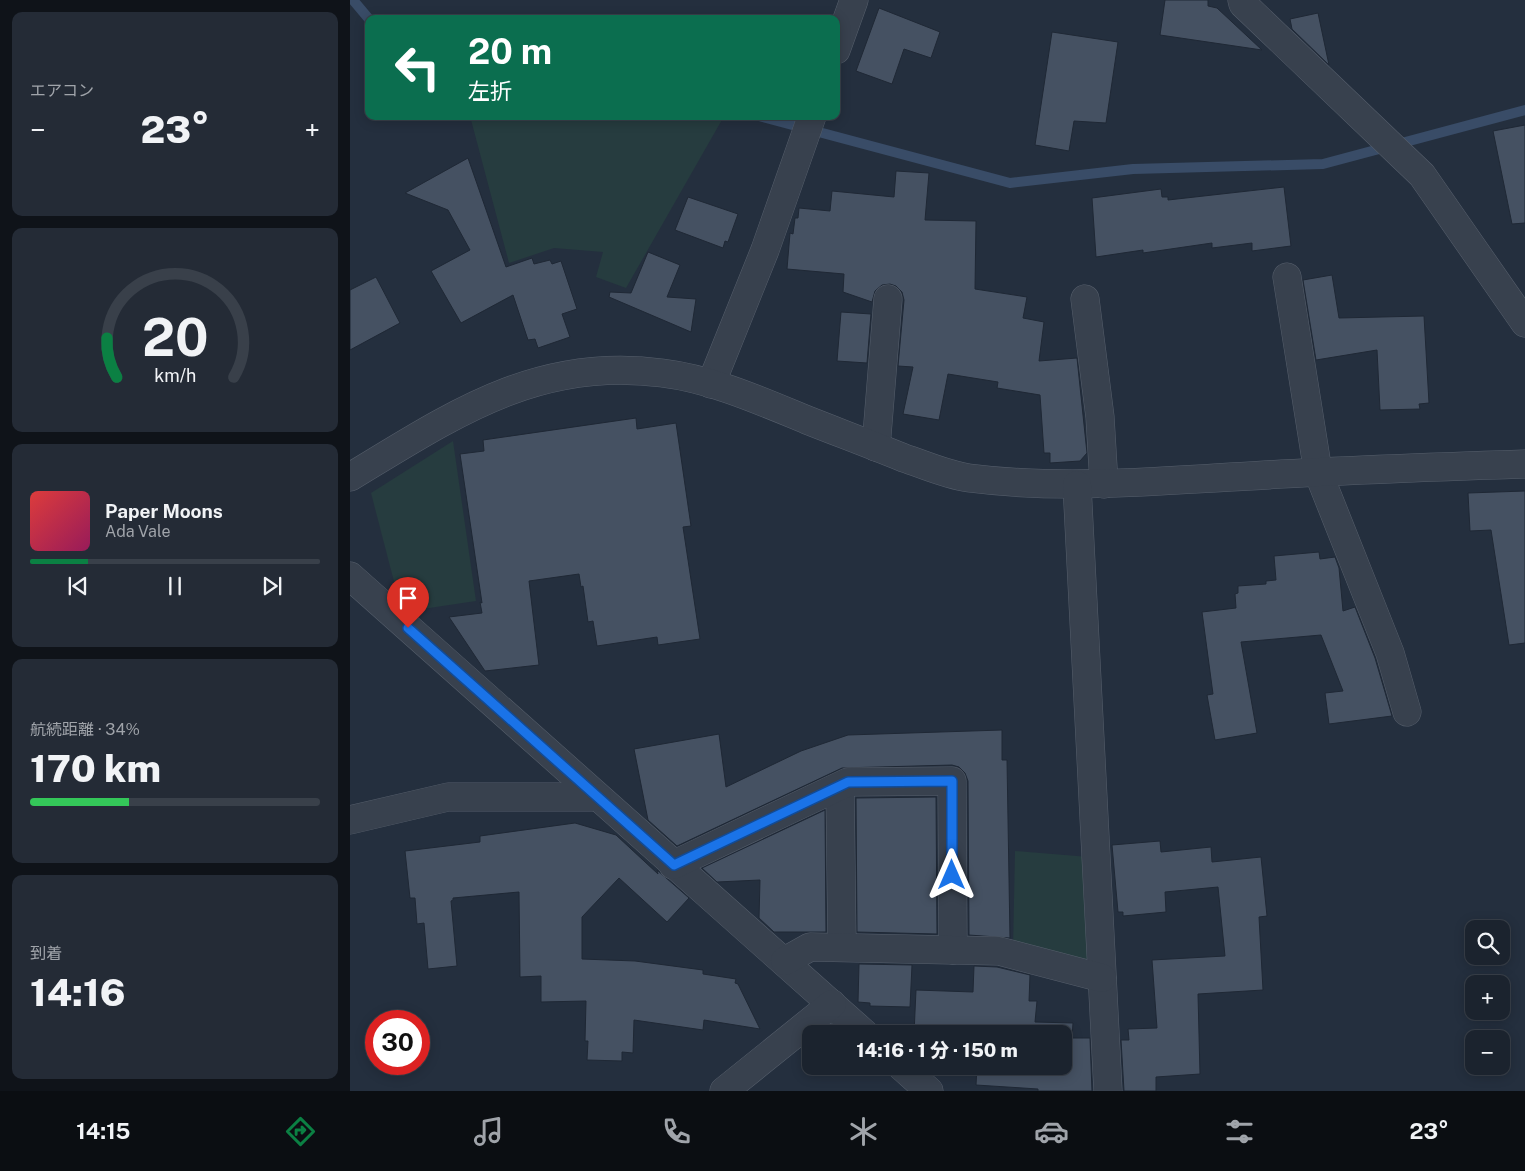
<!DOCTYPE html>
<html lang="ja">
<head>
<meta charset="utf-8">
<style>
	:root { --surface:#1b232e; --page:#242b36; --text:#f1f3f6; --muted:#a0a4aa; --line:#39404a; --accent:#0b8043 }
	body { margin:0; font-family:"Public Sans","Noto Sans JP",sans-serif; background:var(--page); color:var(--text); height:100vh; display:flex; flex-direction:column; font-size:19px; white-space:nowrap }
	* { box-sizing:border-box; margin:0 }
	p { font-size:16px; color:var(--muted) }
	.icon { flex:none; width:28px; height:28px; fill:none; stroke:currentColor; stroke-width:2; stroke-linecap:round; stroke-linejoin:round }
	.map { position:relative; flex:1; overflow:hidden }
	.details { display:flex; flex-direction:column; gap:12px; padding:12px; background:#0f1319; width:350px }
	.details>* { flex:none }
	.top-card { position:absolute; left:15px; top:15px; width:475px; height:105px; border-radius:10px; box-shadow:0 2px 12px #0003,0 0 0 1px var(--line); background:#0b6e4f; color:#fff; overflow:hidden }
	.tools { position:absolute; left:1115px; top:920px; display:grid; gap:10px }
	.tools a { display:grid; place-items:center; width:45px; height:45px; border-radius:10px; background:var(--surface); box-shadow:0 2px 12px #0003,0 0 0 1px var(--line); font-size:25px }
	.speed { position:absolute; left:15px; top:1010px; display:flex; gap:10px; font-size:25px; font-weight:700; text-align:center }
	.speed>* { display:grid; place-content:center; width:65px; height:65px; border-radius:50%; background:var(--surface); box-shadow:0 2px 12px #0003,0 0 0 1px var(--line); line-height:1 }
	.speed .limit { border:8px solid #d22; background:#fff; color:#111 }
	.pin { position:absolute; display:grid; place-items:center; width:42px; height:42px; color:#fff; margin:-51px -21px; border-radius:50% 50% 50% 0; rotate:-45deg; box-shadow:0 0 5px #0007 }
	.pin .icon { rotate:45deg }
	.me { position:absolute; width:55px; margin:-28px; rotate:0deg; stroke-linejoin:round; filter:drop-shadow(0 0 4px #0008) }
	.turn { display:flex; align-items:center; gap:18px; height:105px; padding:0 20px; font-size:22px }
	.turn .icon { width:65px; height:65px; stroke-width:2.5 }
	.turn b { display:block; font-size:35px; line-height:42px }
	.big { font-size:38px; font-weight:800; line-height:1.1 }
	.details .tile { flex:1; display:flex; flex-direction:column; justify-content:center; gap:8px; min-width:0; padding:0 18px; border-radius:10px; background:var(--page) }
	.details .dial { align-items:center; gap:0 }
	.dial svg { height:130px; overflow:visible; fill:none; stroke:var(--line); stroke-width:7; stroke-linecap:round; text-anchor:middle }
	.dial text { fill:var(--text); stroke:none }
	.song { display:flex; align-items:center; gap:15px }
	.cover { width:60px; height:60px; border-radius:8px; background:linear-gradient(135deg,hsl(0 70% 55%),hsl(330 70% 35%)) }
	.played { height:5px; border-radius:2px; background:linear-gradient(90deg,var(--accent) 20%,var(--line) 20%) }
	.keys { display:flex; justify-content:space-around; direction:ltr }
	.heat { display:flex; justify-content:space-between; align-items:center; font-size:28px; direction:ltr }
	.charge { height:8px; border-radius:4px; background:linear-gradient(90deg,#34c759 34%,var(--line) 0) }
	.trip { position:absolute; left:452px; top:1025px; width:270px; height:50px; border-radius:10px; background:var(--surface); box-shadow:0 2px 12px #0003,0 0 0 1px var(--line); font-weight:800; line-height:50px; text-align:center }
	.menu { display:flex; height:80px; justify-content:space-around; align-items:center; background:#0b0e12; color:var(--muted) }
	.menu .icon { width:35px; height:35px }
	.menu .on { color:var(--accent) }
	.menu b { font-size:22px; color:var(--text) }
	main { display:flex; flex:1; min-height:0 }
	.map>svg:first-child { display:block }
	.green { fill:#263c3f }
	.lines { fill:none; stroke-linecap:round; stroke-linejoin:round }
	.stream { stroke:#394c67; stroke-width:10 }
	.building { fill:#455162; stroke:#1f2835 }
	.minor-casing { stroke:#565f6c; stroke-width:29 }
	.minor { stroke:#38414e; stroke-width:28 }
	.route-casing { stroke:#114b97; stroke-width:12 }
	.route { stroke:#1a73e8; stroke-width:9 }
</style>
</head>
<body>
<main>
<section class="details">
<div class="tile"><p>エアコン</p>
<div class="heat"><a>−</a><b class="big">23°</b><a>+</a></div>
</div>
<div class="tile dial"><svg viewBox="0 0 100 80">
<path d="M14 69A42 42 0 1 1 86 69"/>
<path d="M14 69A42 42 0 0 1 8 45" stroke="#0b8043"/>
<text x="50" y="56" font-size="32" font-weight="700">20</text>
<text x="50" y="72" font-size="11">km/h</text>
</svg></div>
<div class="tile">
<div class="song"><i class="cover"></i><div><b>Paper Moons</b><p>Ada Vale</p></div></div>
<div class="played"></div>
<div class="keys"><svg class="icon" aria-label="previous" viewBox="0 0 24 24"><path d="M18 5L8 12l10 7zM5 5v14"/></svg><svg class="icon" aria-label="pause" viewBox="0 0 24 24"><path d="M8 5v14M16 5v14"/></svg><svg class="icon" aria-label="next" viewBox="0 0 24 24"><path d="M6 5l10 7-10 7zM19 5v14"/></svg></div>
</div>
<div class="tile"><p>航続距離 · 34%</p><b class="big">170 km</b><div class="charge"></div></div>
<div class="tile"><p>到着</p><b class="big">14:16</b></div>
</section>
<div class="map">
<svg width="1175" height="1091" viewBox="0 0 1175 1091">
	<rect width="100%" height="100%" fill="#242f3e"/>
	<g class="green">
		<path d="M 120,116 L 367,116 L 373,118 L 276,288 L 246,277 L 253,252 L 204,248 L 159,263 Z"/>
		<path d="M 103,441 L 126,601 L 66,610 L 48,597 L 21,493 Z"/>
		<path d="M 665,851 L 739,857 L 741,966 L 663,949 Z"/>
	</g>
	<g class="lines">
		<g class="stream">
			<path d="M 3,0 L 19,19"/>
			<path d="M 409,116 L 660,183 L 783,169 L 973,164 L 1175,110"/>
		</g>
	</g>
	<g class="building">
		<path d="M 815,0 L 858,0 L 858,6 L 867,8 L 912,50 L 810,35 Z"/>
		<path d="M 529,8 L 590,32 L 581,58 L 554,49 L 542,84 L 506,71 Z"/>
		<path d="M 968,13 L 979,65 L 942,29 L 940,19 Z"/>
		<path d="M 702,32 L 768,42 L 756,123 L 724,121 L 719,151 L 685,145 Z"/>
		<path d="M 1175,125 L 1175,223 L 1162,224 L 1143,131 Z"/>
		<path d="M 118,158 L 156,267 L 182,258 L 184,264 L 200,260 L 202,264 L 211,261 L 227,309 L 212,314 L 220,337 L 188,348 L 185,339 L 178,340 L 163,295 L 111,323 L 81,271 L 120,250 L 98,210 L 55,193 Z"/>
		<path d="M 546,171 L 579,173 L 575,220 L 626,221 L 625,289 L 677,297 L 673,318 L 694,322 L 689,361 L 727,358 L 737,453 L 730,461 L 700,463 L 700,453 L 694,453 L 690,395 L 647,388 L 648,382 L 598,374 L 589,420 L 553,414 L 563,367 L 548,366 L 554,300 L 552,292 L 546,286 L 540,284 L 532,285 L 525,291 L 522,302 L 493,292 L 494,274 L 437,269 L 440,233 L 443,234 L 445,218 L 448,218 L 449,208 L 480,211 L 482,191 L 544,197 Z"/>
		<path d="M 934,187 L 941,246 L 902,251 L 902,243 L 862,248 L 862,243 L 793,253 L 793,250 L 746,257 L 742,198 L 811,189 L 812,197 L 818,197 L 818,200 Z"/>
		<path d="M 338,197 L 388,214 L 378,242 L 375,241 L 373,248 L 325,230 Z"/>
		<path d="M 298,252 L 330,265 L 317,297 L 346,299 L 341,332 L 259,297 L 260,292 L 281,293 Z"/>
		<path d="M 982,275 L 989,318 L 1074,316 L 1079,403 L 1069,404 L 1070,409 L 1030,410 L 1027,350 L 966,360 L 953,280 Z"/>
		<path d="M 26,277 L 50,323 L 0,350 L 0,290 Z"/>
		<path d="M 491,312 L 521,314 L 517,363 L 487,361 Z"/>
		<path d="M 286,418 L 287,429 L 326,423 L 341,526 L 333,527 L 350,639 L 308,645 L 307,637 L 247,646 L 243,621 L 238,622 L 233,586 L 231,587 L 229,574 L 179,581 L 189,665 L 135,671 L 99,617 L 132,613 L 130,602 L 132,603 L 110,454 L 134,451 L 133,440 Z"/>
		<path d="M 1175,491 L 1175,643 L 1159,645 L 1141,530 L 1120,531 L 1118,493 Z"/>
		<path d="M 969,552 L 970,559 L 985,557 L 989,568 L 993,611 L 1005,607 L 1025,658 L 1042,716 L 979,724 L 975,693 L 993,691 L 971,635 L 891,642 L 907,733 L 865,740 L 857,695 L 863,694 L 852,612 L 886,608 L 885,594 L 888,593 L 888,586 L 916,584 L 916,581 L 926,580 L 924,556 Z"/>
		<path d="M 652,730 L 652,760 L 657,760 L 660,938 L 619,935 L 618,781 L 615,773 L 609,767 L 602,765 L 492,768 L 327,846 L 298,820 L 284,749 L 369,734 L 376,787 L 451,751 L 498,735 Z"/>
		<path d="M 586,797 L 587,934 L 507,932 L 506,798 Z"/>
		<path d="M 475,810 L 476,932 L 424,932 L 409,918 L 410,880 L 367,882 L 352,868 Z"/>
		<path d="M 225,823 L 266,835 L 308,874 L 307,870 L 339,898 L 317,922 L 269,878 L 232,917 L 232,959 L 285,961 L 353,970 L 353,974 L 386,979 L 385,983 L 388,984 L 410,1029 L 354,1020 L 353,1030 L 284,1020 L 283,1053 L 272,1052 L 272,1061 L 237,1060 L 238,1041 L 235,1041 L 236,1001 L 191,1002 L 191,976 L 170,977 L 169,892 L 103,898 L 103,900 L 101,901 L 107,966 L 78,969 L 74,923 L 67,924 L 65,898 L 60,898 L 55,851 L 130,842 L 130,836 Z"/>
		<path d="M 810,841 L 811,852 L 861,847 L 862,862 L 911,857 L 917,916 L 909,917 L 913,990 L 848,994 L 850,1074 L 806,1077 L 806,1091 L 774,1091 L 771,1040 L 779,1040 L 778,1029 L 807,1028 L 802,960 L 875,956 L 868,887 L 815,892 L 816,912 L 773,916 L 773,912 L 768,912 L 762,845 Z"/>
		<path d="M 509,964 L 562,965 L 560,1007 L 520,1006 L 520,1003 L 508,1002 Z"/>
		<path d="M 624,966 L 647,967 L 680,975 L 679,1001 L 687,1001 L 685,1022 L 723,1023 L 722,1038 L 740,1038 L 742,1091 L 688,1091 L 688,1089 L 626,1085 L 627,1066 L 714,1066 L 714,1034 L 564,1034 L 566,990 L 623,992 Z"/>
	</g>
	<g class="lines">
		<g class="minor-casing">
			<g id="minor">
				<path d="M 892,0 L 893,4 L 1072,175 L 1175,323"/>
				<path d="M 486,50 L 504,0"/>
				<path d="M 937,277 L 968,472 L 1040,653 L 1057,712"/>
				<path d="M 735,299 L 750,417 L 754,484"/>
				<path d="M 361,384 L 415,250 L 462,116"/>
				<path d="M 526,447 L 538,299"/>
				<path d="M 0,477 C 101,416 187,356 312,373 C 362,379 411,401 457,420 C 490,433 522,445 554,458 C 575,465 597,475 619,478 C 712,490 806,481 900,476 C 991,470 1083,467 1175,464"/>
				<path d="M 727,485 L 758,1091"/>
				<path d="M 0,576 L 515,1034"/>
				<path d="M 490,787 L 492,946"/>
				<path d="M 0,820 L 98,797 L 247,797"/>
				<path d="M 323,865 L 498,782 L 602,781 L 603,950"/>
				<path d="M 435,961 L 460,947 L 649,951 L 752,978"/>
				<path d="M 551,1066 L 579,1091"/>
				<path d="M 374,1091 L 482,1004"/>
			</g>
		</g>
		<use href="#minor" class="minor"/>
	</g>
	<g class="lines">
		<g class="route-casing">
			<path id="route" d="M 58,628 L 324,865 L 498,782 L 602,781 L 602,875"/>
		</g>
		<use href="#route" class="route"/>
	</g>
</svg>
<div class="tools">
<a><svg class="icon" aria-label="search" viewBox="0 0 24 24"><circle cx="10" cy="10" r="6"/><path d="M15 15l6 6"/></svg></a>
<a>+</a>
<a>−</a>
</div>
<div class="speed"><div class="limit">30</div></div>
<div class="pin" style="left:58px;top:628px;background:#d93025"><svg class="icon" aria-label="arrive" viewBox="0 0 24 24"><path d="M6 21V4h12l-3 4 3 4H6"/></svg></div>
<svg class="me" style="left:602px;top:875px" viewBox="-20 -20 40 40"><path d="M0-17L14 15 0 8-14 15z" fill="#1a73e8" stroke="#fff" stroke-width="4"/></svg>
<div class="trip">14:16 · 1 分 · 150 m</div>
<div class="top-card">
<div class="turn"><svg class="icon" aria-label="left" viewBox="0 0 24 24"><path d="M17 20v-9H6M10 6l-5 5 5 5"/></svg><div><b>20 m</b>左折</div></div>
</div>
</div>
</main>
<nav class="menu">
<b>14:15</b>
<svg class="icon on" aria-label="directions" viewBox="0 0 24 24"><path d="M12 3l9 9-9 9-9-9zM9 14v-3h6M13 9l2 2-2 2"/></svg>
<svg class="icon" aria-label="music" viewBox="0 0 24 24"><path d="M9 18V5l10-2v13"/><circle cx="6" cy="18" r="3"/><circle cx="16" cy="16" r="3"/></svg>
<svg class="icon" aria-label="phone" viewBox="0 0 24 24"><path d="M5 4h4l2 5-3 2q2 4 5 5l2-3 5 2v4C11 20 4 13 5 4z"/></svg>
<svg class="icon" aria-label="climate" viewBox="0 0 24 24"><path d="M12 3v18M4 7l16 10M4 17L20 7"/></svg>
<svg class="icon" aria-label="car" viewBox="0 0 24 24"><path d="M5 17H2v-5l4-1 3-4h7l3 4 3 1v5h-3M9 17h6M6 11h13"/><circle cx="7" cy="17" r="2"/><circle cx="17" cy="17" r="2"/></svg>
<svg class="icon" aria-label="filters" viewBox="0 0 24 24"><path d="M4 7h16M4 17h16"/><circle cx="9" cy="7" r="2"/><circle cx="15" cy="17" r="2"/></svg>
<b>23°</b>
</nav>
</body>
</html>
